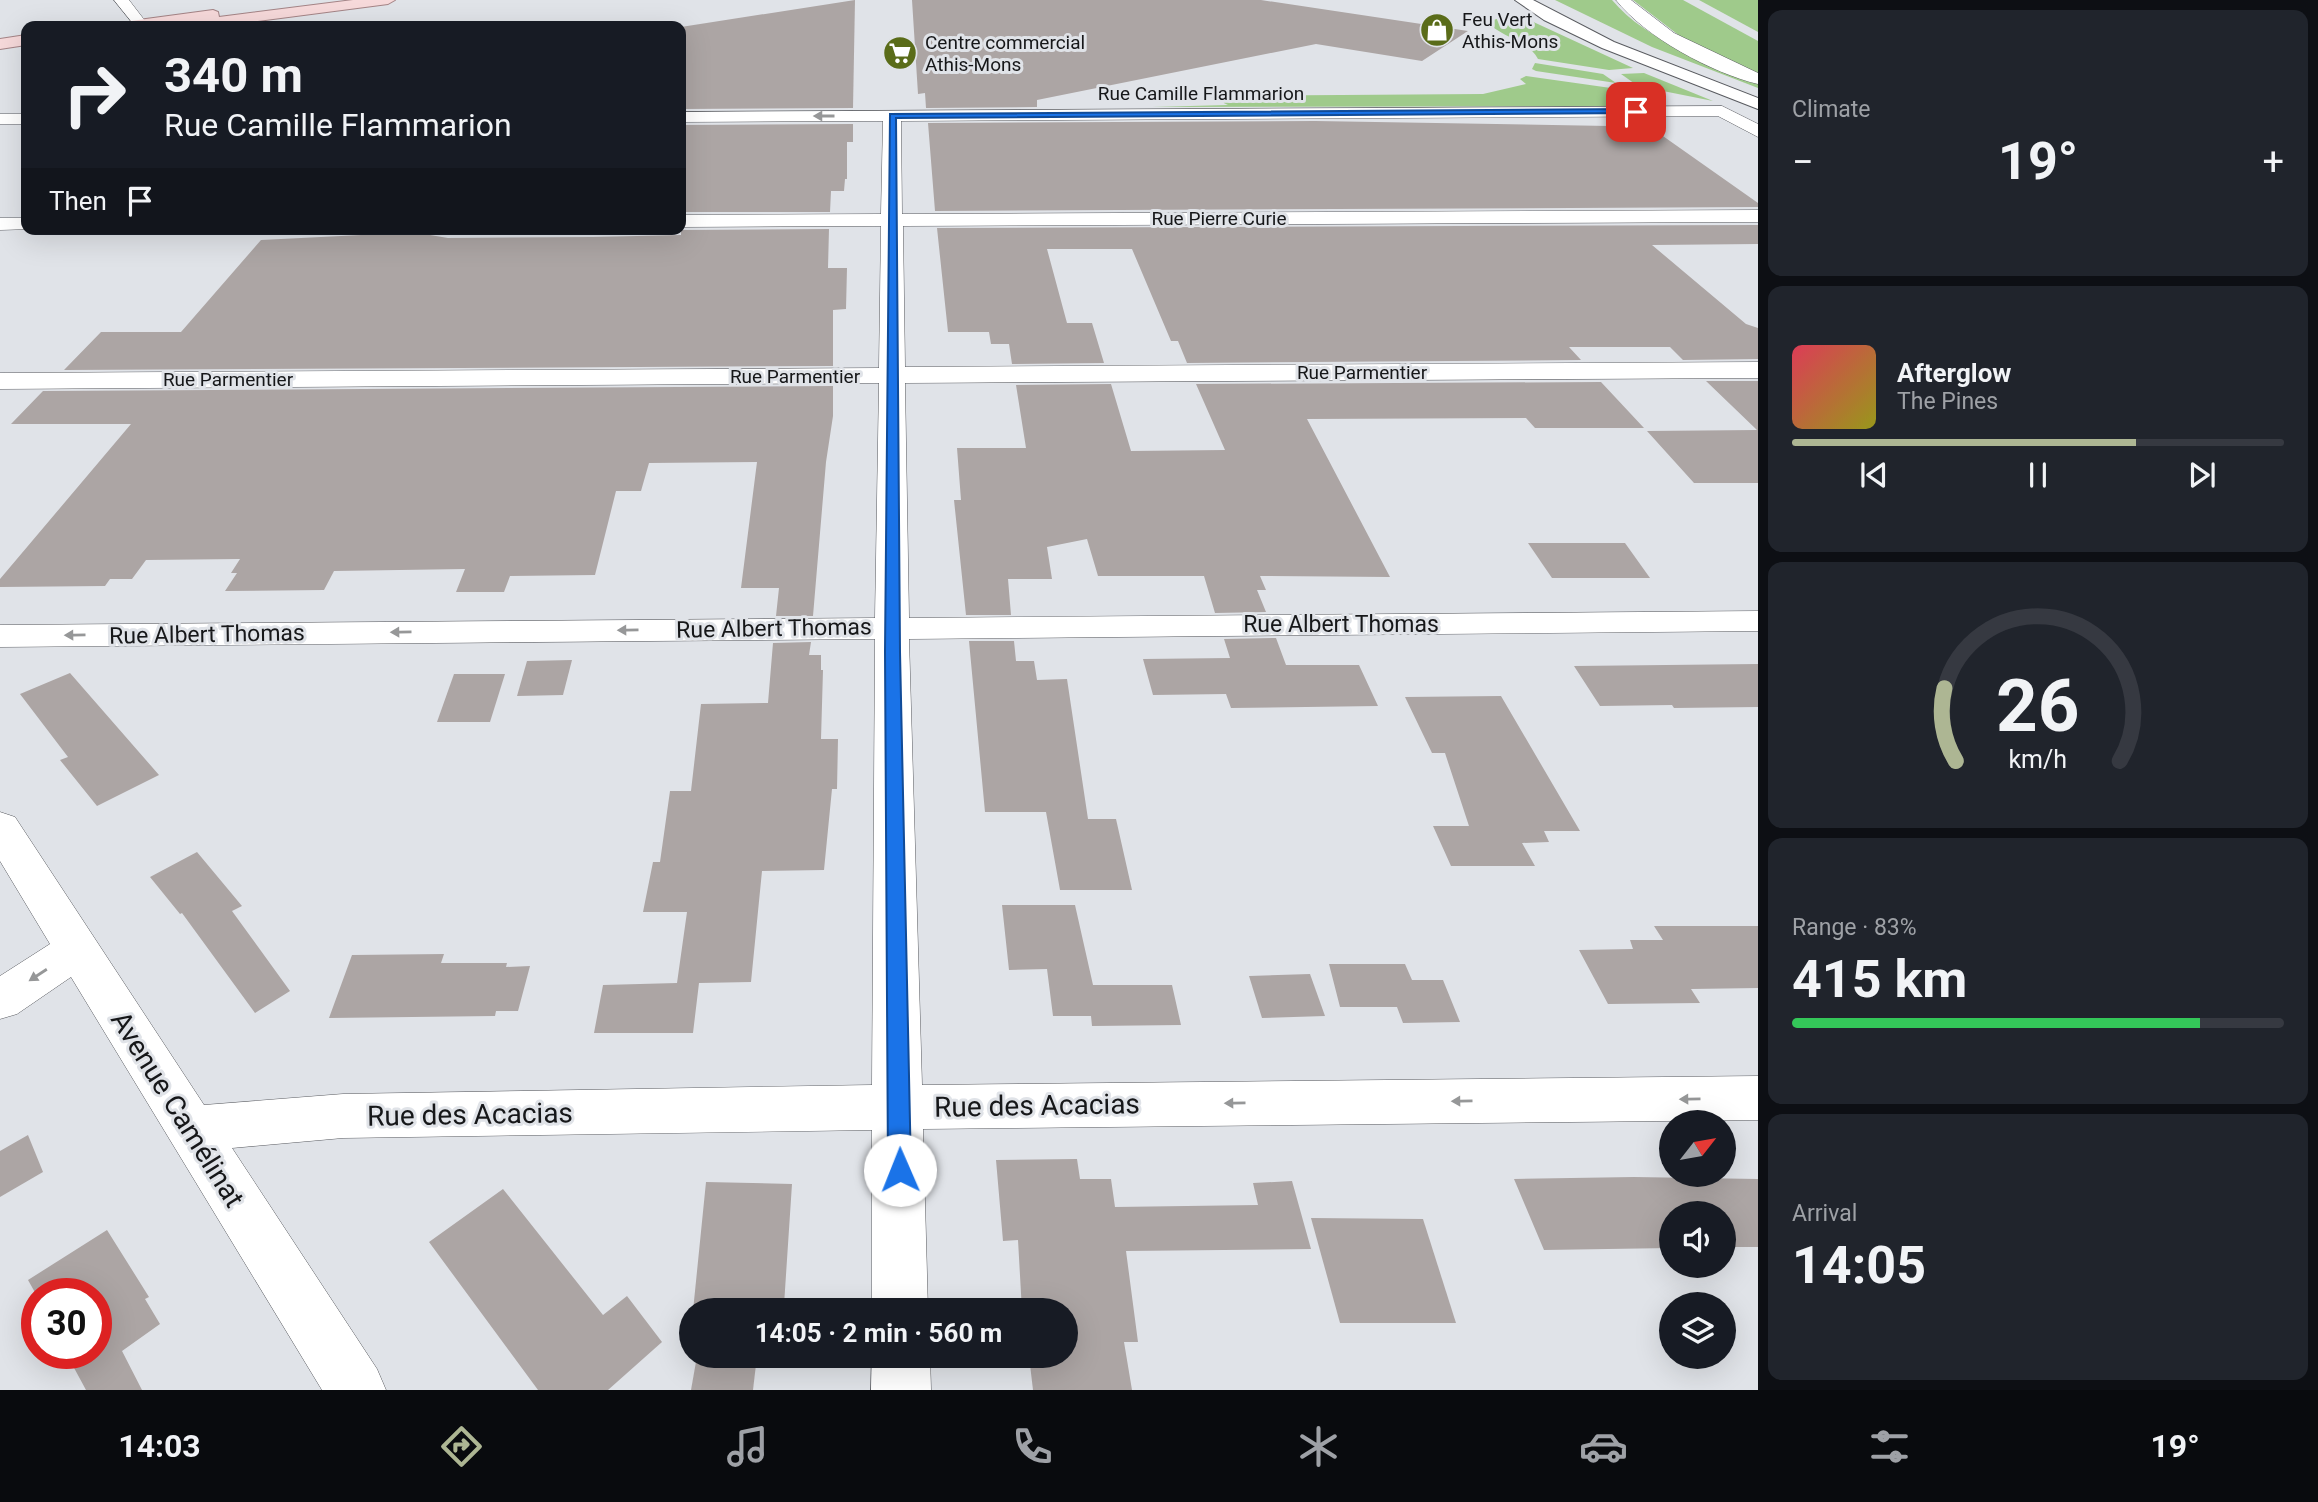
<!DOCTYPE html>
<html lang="en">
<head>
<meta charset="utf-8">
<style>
	:root { --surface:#171b24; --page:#20242c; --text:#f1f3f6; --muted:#9ea1a6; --line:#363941; --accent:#adb693 }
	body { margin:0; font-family:Roboto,sans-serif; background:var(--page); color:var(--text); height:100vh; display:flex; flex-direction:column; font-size:26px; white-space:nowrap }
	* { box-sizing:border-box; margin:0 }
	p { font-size:23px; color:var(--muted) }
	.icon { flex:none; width:38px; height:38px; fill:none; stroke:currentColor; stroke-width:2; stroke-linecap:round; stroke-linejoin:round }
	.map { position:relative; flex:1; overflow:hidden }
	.panel { display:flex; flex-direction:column; gap:10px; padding:10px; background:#0d0f14; width:560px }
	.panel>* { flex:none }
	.hud { position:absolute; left:21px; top:21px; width:665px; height:214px; border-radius:14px; box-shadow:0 7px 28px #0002; background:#171b24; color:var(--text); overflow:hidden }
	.needle { width:46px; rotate:59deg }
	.controls { position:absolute; left:1659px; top:1110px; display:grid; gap:14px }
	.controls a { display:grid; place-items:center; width:77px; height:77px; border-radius:50%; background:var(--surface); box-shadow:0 7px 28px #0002; font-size:35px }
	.speed { position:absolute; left:21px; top:1278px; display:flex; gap:14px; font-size:35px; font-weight:700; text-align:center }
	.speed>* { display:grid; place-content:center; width:91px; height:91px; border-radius:50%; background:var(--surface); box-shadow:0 7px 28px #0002; line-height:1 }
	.speed .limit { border:10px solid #d22; background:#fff; color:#111 }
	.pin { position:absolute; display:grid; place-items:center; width:60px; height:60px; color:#fff; margin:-30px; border-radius:14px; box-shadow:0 4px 10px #0006 }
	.me { position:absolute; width:77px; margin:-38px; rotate:359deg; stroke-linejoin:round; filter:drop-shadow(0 0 5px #0008) }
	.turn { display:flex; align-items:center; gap:24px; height:147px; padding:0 28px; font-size:32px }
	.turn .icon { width:91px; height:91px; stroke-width:2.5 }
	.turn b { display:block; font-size:49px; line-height:60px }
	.then { display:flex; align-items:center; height:66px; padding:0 28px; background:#0003; gap:14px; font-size:26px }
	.big { font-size:52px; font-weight:700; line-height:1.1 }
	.panel .widget { flex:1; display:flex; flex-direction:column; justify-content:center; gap:10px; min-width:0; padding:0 24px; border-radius:14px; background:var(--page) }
	.panel .dial { align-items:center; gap:0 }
	.dial svg { height:182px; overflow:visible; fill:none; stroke:var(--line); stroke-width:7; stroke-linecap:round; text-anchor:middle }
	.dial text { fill:var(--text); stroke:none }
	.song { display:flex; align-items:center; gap:21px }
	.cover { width:84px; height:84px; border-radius:10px; background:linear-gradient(135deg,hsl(350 70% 55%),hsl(60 70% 35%)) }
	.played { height:7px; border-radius:4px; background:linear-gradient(90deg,var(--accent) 70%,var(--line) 70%) }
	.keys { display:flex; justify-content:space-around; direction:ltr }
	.heat { display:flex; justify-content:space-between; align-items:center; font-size:38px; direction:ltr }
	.charge { height:10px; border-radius:5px; background:linear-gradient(90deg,#34c759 83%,var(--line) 0) }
	.trip { position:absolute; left:679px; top:1298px; width:399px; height:70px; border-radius:35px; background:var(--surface); box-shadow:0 7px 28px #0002; font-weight:700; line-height:70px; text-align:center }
	.dock { display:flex; height:112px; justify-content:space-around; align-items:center; background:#090b0e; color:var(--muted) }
	.dock .icon { width:49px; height:49px }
	.dock .current { color:var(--accent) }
	.dock b { font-size:32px; color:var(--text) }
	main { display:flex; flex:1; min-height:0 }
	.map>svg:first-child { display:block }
	.green { fill:#9fca8b }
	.building { fill:#aca5a4 }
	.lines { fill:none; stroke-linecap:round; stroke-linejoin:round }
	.minor-casing { stroke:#595b60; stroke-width:1 }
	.secondary-casing { stroke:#595b60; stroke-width:2 }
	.primary-casing { stroke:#a48486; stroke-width:2 }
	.minor { fill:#fff; fill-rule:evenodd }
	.secondary { fill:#fff; fill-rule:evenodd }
	.primary { fill:#f6d9da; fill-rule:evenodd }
	.oneway { fill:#969798 }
	.route { fill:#1a73e8; stroke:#114b97; stroke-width:2 }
	.labels { text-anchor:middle; stroke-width:6; stroke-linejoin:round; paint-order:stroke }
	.far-poi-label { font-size:19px; fill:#161719; stroke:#e0e3e8; text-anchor:start }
	.far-street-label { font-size:19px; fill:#161719; stroke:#e0e3e8 }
	.street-label { font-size:23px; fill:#161719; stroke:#e0e3e8 }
	.near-street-label { font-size:28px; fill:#161719; stroke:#e0e3e8 }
</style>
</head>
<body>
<main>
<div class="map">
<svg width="1758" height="1390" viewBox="0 0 1758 1390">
	<rect width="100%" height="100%" fill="#e0e3e8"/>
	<g class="green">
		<path d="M 1555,0 L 1612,0 C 1647,42 1710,61 1758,84 L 1758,88 L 1652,47 Z"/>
		<path d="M 1633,0 L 1683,0 L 1758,41 L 1758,74 L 1685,40 Z"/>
		<path d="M 1699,0 L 1758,0 L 1758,32 Z"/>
		<path d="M 1503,17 L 1527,19 L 1633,68 L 1609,70 L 1538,59 C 1529,41 1501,37 1487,22 Z"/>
		<path d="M 1535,63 L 1603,74 L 1616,83 L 1536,71 L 1532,69 Z"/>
		<path d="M 1644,73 L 1713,101 L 1638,86 L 1621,74 Z"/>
		<path d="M 1526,76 L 1625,90 L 1650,106 L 1152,107 L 1228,105 L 1209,96 L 1483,94 L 1526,84 L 1520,79 Z"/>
	</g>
	<g class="building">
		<path d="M 855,0 L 853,108 L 681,109 L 681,27 Z"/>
		<path d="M 912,0 L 1261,0 L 1468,31 L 1422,61 L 1316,44 L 1037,100 L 1037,107 L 926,108 L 925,93 L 918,94 Z"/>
		<path d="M 1315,121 L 1609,126 L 1609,122 L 1643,122 L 1758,203 L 1758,207 L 935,211 L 928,123 Z"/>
		<path d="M 853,124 L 853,142 L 847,142 L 847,179 L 845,179 L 844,191 L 831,191 L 830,212 L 681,212 L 681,125 Z"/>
		<path d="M 1758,225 L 1758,244 L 1652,245 L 1746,324 L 1758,328 L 1758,359 L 1683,360 L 1670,347 L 1569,347 L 1581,360 L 1187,363 L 1178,341 L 1171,341 L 1132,249 L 1047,249 L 1067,323 L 1092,323 L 1104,363 L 1012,364 L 1009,344 L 991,344 L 989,332 L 948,332 L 937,228 Z"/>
		<path d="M 829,229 L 828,268 L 847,268 L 846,309 L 833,310 L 833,366 L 64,370 L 101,332 L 181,332 L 261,240 L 361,235 L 430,235 L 448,238 L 593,237 L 681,235 L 681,230 Z"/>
		<path d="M 1706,381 L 1758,381 L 1758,483 L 1694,483 L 1647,431 L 1757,430 Z"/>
		<path d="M 1601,382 L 1644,428 L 1535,428 L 1526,418 L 1307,419 L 1390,577 L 1260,576 L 1266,590 L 1257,590 L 1266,612 L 1215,613 L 1204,576 L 1098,576 L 1087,539 L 1047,547 L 1052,579 L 1008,579 L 1011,615 L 966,615 L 954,500 L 961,500 L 957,448 L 1026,448 L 1016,385 L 1111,384 L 1131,451 L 1225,450 L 1196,384 Z"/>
		<path d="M 833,386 L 833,416 L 826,462 L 813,616 L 776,616 L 779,588 L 741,588 L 757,462 L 649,463 L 641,491 L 616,491 L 595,575 L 510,576 L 504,592 L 456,592 L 465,569 L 334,571 L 324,590 L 225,591 L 237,573 L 231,573 L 240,559 L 146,560 L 132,579 L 110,579 L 105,586 L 0,587 L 0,579 L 131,424 L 11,424 L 43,391 Z"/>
		<path d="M 1528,543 L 1625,543 L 1650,578 L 1552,578 Z"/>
		<path d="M 1276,638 L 1286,665 L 1359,665 L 1378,706 L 1231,708 L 1226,694 L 1153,695 L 1143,659 L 1230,658 L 1224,639 Z"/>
		<path d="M 969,641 L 1014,641 L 1016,661 L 1034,661 L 1037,680 L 1067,679 L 1088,819 L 1116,819 L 1132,890 L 1060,890 L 1046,812 L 985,812 Z"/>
		<path d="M 811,642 L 809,655 L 821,655 L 821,670 L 823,670 L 821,739 L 838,739 L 837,789 L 832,789 L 824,870 L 762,871 L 751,982 L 699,983 L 693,1033 L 594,1033 L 603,985 L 677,983 L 687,912 L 643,912 L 653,862 L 660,862 L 670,791 L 691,791 L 701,704 L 768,703 L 773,643 Z"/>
		<path d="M 572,660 L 563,695 L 517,696 L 527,661 Z"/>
		<path d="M 1758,664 L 1758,707 L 1674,708 L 1672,705 L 1600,706 L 1574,666 Z"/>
		<path d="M 70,673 L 159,775 L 97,806 L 60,760 L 68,757 L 20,694 Z"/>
		<path d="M 454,674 L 505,674 L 490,722 L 437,722 Z"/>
		<path d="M 1501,696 L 1580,831 L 1544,831 L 1549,842 L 1522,843 L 1535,866 L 1451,866 L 1433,826 L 1469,826 L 1445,753 L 1432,753 L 1405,697 Z"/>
		<path d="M 197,852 L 242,906 L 232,911 L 290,991 L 255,1013 L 182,913 L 180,914 L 150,877 Z"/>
		<path d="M 1002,905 L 1075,905 L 1093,985 L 1172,985 L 1181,1025 L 1092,1026 L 1091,1016 L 1053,1016 L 1047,969 L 1009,970 Z"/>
		<path d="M 1654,926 L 1758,926 L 1758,988 L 1691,989 L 1700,1003 L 1608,1004 L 1579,950 L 1633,949 L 1630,940 L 1663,940 Z"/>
		<path d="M 444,954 L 441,963 L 507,963 L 506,967 L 530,966 L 518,1011 L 496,1011 L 495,1016 L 329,1018 L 352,955 Z"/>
		<path d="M 1329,964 L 1405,964 L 1412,980 L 1443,980 L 1460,1022 L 1403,1023 L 1397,1007 L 1340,1007 Z"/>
		<path d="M 1310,974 L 1325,1016 L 1262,1018 L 1249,976 Z"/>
		<path d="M 28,1135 L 43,1172 L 0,1197 L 0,1151 Z"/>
		<path d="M 1077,1159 L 1080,1179 L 1111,1179 L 1115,1207 L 1258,1205 L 1253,1183 L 1292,1181 L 1311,1249 L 1126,1251 L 1138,1342 L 1124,1342 L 1132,1390 L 1033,1390 L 1029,1356 L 1066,1356 L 1066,1311 L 1022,1311 L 1018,1240 L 1003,1241 L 996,1160 Z"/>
		<path d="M 1634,1177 L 1758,1179 L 1758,1247 L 1724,1247 L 1724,1213 L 1671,1213 L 1671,1248 L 1544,1250 L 1514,1179 Z"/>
		<path d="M 706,1182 L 792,1184 L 784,1305 L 764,1305 L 764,1311 L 705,1311 L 706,1304 L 699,1311 L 693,1311 Z"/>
		<path d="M 503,1189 L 603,1315 L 627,1296 L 662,1342 L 608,1390 L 538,1390 L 429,1242 Z"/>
		<path d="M 1311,1218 L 1423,1219 L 1456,1323 L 1340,1323 Z"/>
		<path d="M 107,1230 L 149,1297 L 145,1299 L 160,1324 L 122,1351 L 142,1390 L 86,1390 L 66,1353 L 96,1353 L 96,1293 L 37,1293 L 37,1296 L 28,1280 Z"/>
		<path d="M 697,1356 L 757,1356 L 753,1390 L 691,1390 Z"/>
	</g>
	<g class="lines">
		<g class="minor-casing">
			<g id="minor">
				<path d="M 114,0 L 129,0 L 149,26 L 135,26 Z"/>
				<path d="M 1616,0 L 1631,0 L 1674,33 L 1758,73 L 1758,84 C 1712,73 1645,37 1616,0 Z"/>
				<path d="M 1722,106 L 1758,124 L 1758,137 L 1718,116 L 901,121 L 902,214 L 1758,210 L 1758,222 L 903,226 L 905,367 L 1758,362 L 1758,378 L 905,383 L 909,618 L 1758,611 L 1758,631 L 909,639 L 922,1085 L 1758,1076 L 1758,1120 L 923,1129 L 928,1311 L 872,1311 L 872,1130 L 343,1138 L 232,1148 L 377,1369 L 386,1390 L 322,1390 L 71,977 L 17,1014 L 0,1019 L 0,976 L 50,944 L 0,861 L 0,812 L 15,817 L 204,1105 L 343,1094 L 872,1085 L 875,639 L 0,647 L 0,625 L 875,618 L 879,383 L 0,389 L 0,373 L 879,368 L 881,226 L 681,227 L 681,215 L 881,214 L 883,121 L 681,122 L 681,112 Z"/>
				<rect x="0" y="114" width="26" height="10"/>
				<path d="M 0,218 L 26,218 L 26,229 L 31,229 L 0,230 Z"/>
				<path d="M 872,1356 L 930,1356 L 931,1390 L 871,1390 Z"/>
			</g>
		</g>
		<g class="secondary-casing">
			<path id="secondary" d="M 1515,0 L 1533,0 L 1614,42 L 1758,98 L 1758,109 L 1602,48 L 1544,20 Z"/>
		</g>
		<g class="primary-casing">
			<g id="primary">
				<path d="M 353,0 L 395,0 L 388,4 L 220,26 L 123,26 L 131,21 L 213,10 L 218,12 L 219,17 Z"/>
				<path d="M 26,35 L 26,45 L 0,49 L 0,39 Z"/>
			</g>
		</g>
		<use href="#minor" class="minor"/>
		<use href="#secondary" class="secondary"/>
		<use href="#primary" class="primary"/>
	</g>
	<defs><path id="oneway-solid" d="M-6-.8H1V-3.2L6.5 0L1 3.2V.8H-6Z" transform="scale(1.75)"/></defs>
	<g class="oneway">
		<use href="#oneway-solid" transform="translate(824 116) rotate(180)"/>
		<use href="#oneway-solid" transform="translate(628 630) rotate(179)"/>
		<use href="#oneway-solid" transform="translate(401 632) rotate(179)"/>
		<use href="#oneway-solid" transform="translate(75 635) rotate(179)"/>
		<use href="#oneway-solid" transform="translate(38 975) rotate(147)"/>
		<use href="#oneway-solid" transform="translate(1690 1099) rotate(179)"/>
		<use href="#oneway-solid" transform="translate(1462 1101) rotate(179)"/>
		<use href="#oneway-solid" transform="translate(1235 1103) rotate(179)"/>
	</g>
	<path class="route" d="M 1636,109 L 1638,113 L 896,118 L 900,652 L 911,1170 L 908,1178 L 900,1181 L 892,1178 L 888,1170 L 885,652 L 890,114 Z"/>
	<defs>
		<g id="shop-disc" transform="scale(1.75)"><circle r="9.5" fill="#5a6c19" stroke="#e0e3e8"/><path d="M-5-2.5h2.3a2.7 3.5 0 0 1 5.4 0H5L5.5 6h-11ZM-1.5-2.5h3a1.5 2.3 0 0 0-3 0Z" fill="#fff"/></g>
		<g id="supermarket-disc" transform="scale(1.75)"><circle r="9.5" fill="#5a6c19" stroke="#e0e3e8"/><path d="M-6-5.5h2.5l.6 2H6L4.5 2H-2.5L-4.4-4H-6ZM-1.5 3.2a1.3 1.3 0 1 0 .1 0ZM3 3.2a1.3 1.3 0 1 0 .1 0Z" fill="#fff"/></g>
	</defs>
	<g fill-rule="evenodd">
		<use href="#shop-disc" x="1437" y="30"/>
		<use href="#supermarket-disc" x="900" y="53"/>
	</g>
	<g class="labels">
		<g class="far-poi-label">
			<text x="1462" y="26">Feu Vert<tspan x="1462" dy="22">Athis-Mons</tspan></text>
			<text x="925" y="49">Centre commercial<tspan x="925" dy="22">Athis-Mons</tspan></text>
		</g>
		<g class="far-street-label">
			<text x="1201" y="100">Rue Camille Flammarion</text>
			<text x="1219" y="225">Rue Pierre Curie</text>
			<text x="1362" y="379">Rue Parmentier</text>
			<text x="795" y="383">Rue Parmentier</text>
			<text x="228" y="386">Rue Parmentier</text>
		</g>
		<g class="street-label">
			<text x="1341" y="632">Rue Albert Thomas</text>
			<text transform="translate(774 628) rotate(-1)" y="8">Rue Albert Thomas</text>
			<text transform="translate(207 634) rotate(-1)" y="8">Rue Albert Thomas</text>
		</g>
		<g class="near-street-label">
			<text transform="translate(1037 1105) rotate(-1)" y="10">Rue des Acacias</text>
			<text transform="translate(178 1109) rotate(58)" y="10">Avenue Camélinat</text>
			<text transform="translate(470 1114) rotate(-1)" y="10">Rue des Acacias</text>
		</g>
	</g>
</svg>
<div class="controls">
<a><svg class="needle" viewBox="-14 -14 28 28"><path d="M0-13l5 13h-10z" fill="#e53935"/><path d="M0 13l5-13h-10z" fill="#9ea1a6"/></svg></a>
<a><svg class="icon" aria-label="sound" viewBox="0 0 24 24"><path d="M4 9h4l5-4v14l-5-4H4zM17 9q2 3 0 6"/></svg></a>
<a><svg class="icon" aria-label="layers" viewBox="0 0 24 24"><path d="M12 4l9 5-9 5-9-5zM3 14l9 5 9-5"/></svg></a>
</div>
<div class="speed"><div class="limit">30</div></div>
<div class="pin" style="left:1636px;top:112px;background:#d93025"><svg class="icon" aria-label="arrive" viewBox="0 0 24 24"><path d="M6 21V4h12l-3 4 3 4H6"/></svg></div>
<svg class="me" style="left:900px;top:1170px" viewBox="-20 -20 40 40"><circle r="19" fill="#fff"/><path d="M0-13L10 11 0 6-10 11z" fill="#1a73e8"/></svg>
<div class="trip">14:05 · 2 min · 560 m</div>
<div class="hud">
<div class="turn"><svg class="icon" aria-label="right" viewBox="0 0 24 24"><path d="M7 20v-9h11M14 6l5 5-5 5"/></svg><div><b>340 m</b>Rue Camille Flammarion</div></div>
<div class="then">Then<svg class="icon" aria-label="arrive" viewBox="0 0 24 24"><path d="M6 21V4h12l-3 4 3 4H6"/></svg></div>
</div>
</div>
<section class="panel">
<div class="widget"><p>Climate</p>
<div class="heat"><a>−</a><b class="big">19°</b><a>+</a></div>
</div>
<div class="widget">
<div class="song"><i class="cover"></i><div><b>Afterglow</b><p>The Pines</p></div></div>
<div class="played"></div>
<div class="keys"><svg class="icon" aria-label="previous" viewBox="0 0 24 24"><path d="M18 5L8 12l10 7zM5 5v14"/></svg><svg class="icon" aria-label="pause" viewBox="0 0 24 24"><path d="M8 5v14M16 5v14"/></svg><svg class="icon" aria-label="next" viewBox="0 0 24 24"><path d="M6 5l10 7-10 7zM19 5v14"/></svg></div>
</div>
<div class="widget dial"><svg viewBox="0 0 100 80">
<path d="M14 69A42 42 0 1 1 86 69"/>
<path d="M14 69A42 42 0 0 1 9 37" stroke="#adb693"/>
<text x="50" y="56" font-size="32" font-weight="700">26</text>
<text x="50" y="72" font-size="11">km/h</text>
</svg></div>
<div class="widget"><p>Range · 83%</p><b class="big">415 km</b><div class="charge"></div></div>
<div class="widget"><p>Arrival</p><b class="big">14:05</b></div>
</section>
</main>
<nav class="dock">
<b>14:03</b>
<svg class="icon current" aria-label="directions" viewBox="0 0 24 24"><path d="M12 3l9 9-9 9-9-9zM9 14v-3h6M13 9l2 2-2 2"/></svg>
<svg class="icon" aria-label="music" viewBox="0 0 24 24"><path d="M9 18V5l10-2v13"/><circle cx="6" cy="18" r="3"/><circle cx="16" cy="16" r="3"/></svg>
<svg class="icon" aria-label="phone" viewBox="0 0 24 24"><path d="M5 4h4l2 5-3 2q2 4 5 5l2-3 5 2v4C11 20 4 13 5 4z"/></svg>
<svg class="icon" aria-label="climate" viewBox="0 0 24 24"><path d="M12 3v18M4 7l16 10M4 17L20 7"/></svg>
<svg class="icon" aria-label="car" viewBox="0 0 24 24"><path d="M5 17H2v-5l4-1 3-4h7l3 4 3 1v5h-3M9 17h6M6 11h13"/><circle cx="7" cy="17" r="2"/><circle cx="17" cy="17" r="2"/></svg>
<svg class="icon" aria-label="filters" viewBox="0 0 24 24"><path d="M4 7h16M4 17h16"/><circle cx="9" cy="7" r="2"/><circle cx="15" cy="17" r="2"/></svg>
<b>19°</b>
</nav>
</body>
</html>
